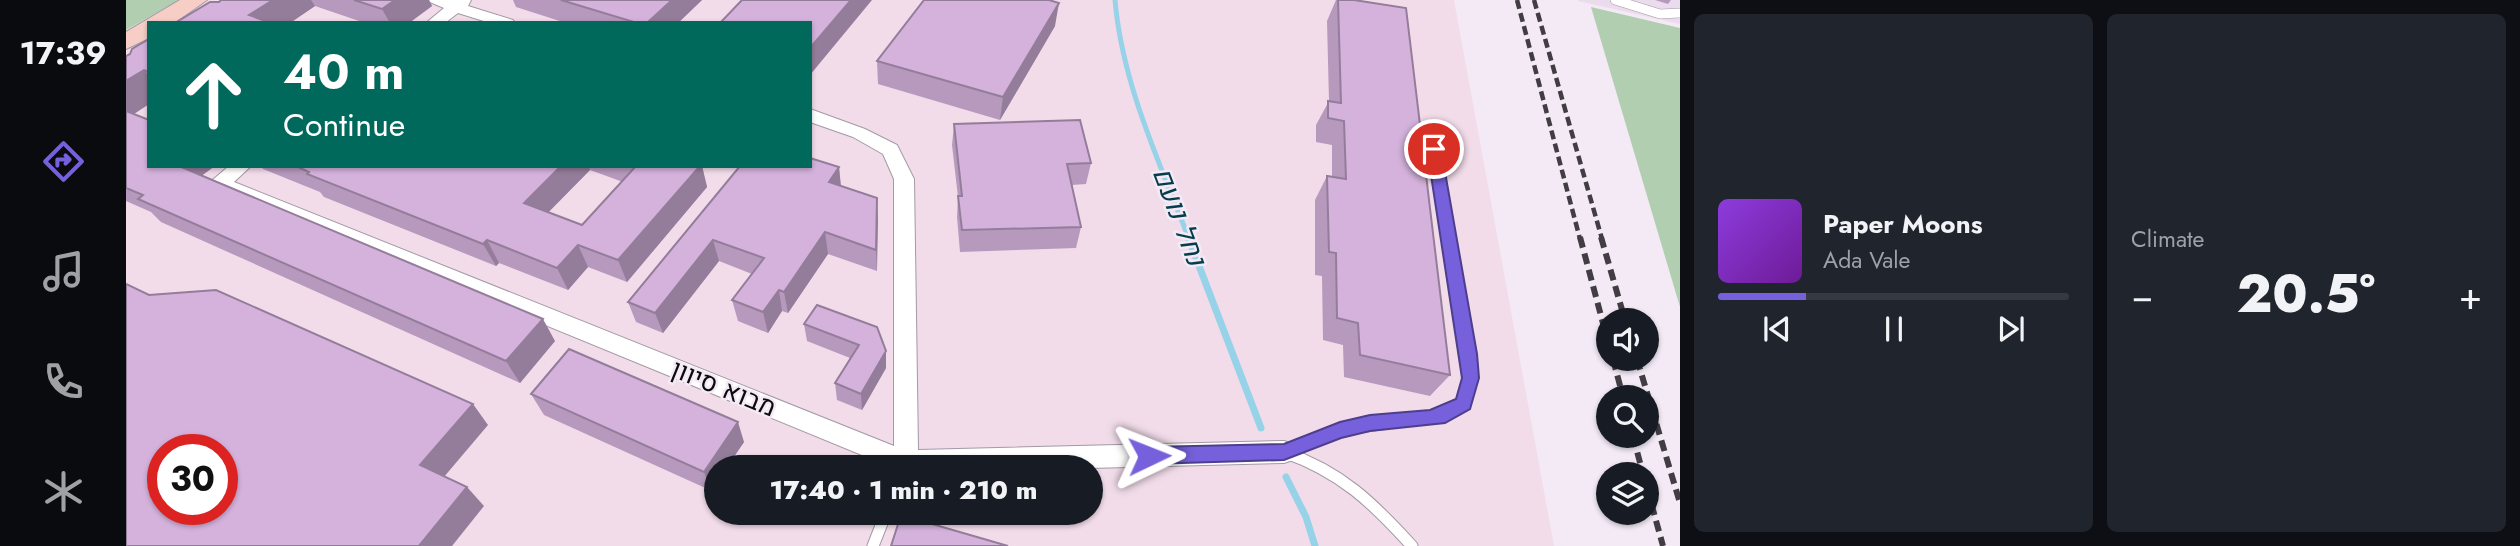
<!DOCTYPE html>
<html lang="en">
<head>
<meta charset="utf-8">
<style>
	:root { --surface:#171b24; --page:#20242c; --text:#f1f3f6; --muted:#9ea1a6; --line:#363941; --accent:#7660db }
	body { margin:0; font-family:Jost,Heebo,sans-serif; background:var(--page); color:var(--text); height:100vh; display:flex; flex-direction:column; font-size:26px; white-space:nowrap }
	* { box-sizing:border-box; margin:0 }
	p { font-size:23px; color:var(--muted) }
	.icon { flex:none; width:38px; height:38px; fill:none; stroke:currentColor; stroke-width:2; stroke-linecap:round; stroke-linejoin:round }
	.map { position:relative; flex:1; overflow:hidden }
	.side { display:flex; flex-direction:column; gap:14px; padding:14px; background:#0d0f14; width:840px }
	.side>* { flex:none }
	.top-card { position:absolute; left:21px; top:21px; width:665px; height:147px; border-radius:0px; box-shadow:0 2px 5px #0004; background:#00695c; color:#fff; overflow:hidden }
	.buttons { position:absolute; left:1470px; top:308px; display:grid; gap:14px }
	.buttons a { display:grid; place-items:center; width:63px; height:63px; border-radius:50%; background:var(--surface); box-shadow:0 2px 5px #0004; font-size:35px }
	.speed { position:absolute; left:21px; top:434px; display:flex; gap:14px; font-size:35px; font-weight:700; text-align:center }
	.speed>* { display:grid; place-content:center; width:91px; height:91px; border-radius:50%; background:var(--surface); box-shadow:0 2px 5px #0004; line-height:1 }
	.speed .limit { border:10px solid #d22; background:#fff; color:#111 }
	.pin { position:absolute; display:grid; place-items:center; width:60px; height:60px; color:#fff; margin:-30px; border:4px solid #fff; border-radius:50%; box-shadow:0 2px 7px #0007 }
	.me { position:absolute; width:77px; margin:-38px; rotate:88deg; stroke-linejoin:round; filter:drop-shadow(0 0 5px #0008) }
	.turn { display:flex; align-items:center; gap:24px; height:147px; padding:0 21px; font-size:32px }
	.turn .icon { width:91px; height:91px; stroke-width:2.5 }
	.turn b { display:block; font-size:49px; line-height:60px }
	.big { font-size:52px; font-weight:800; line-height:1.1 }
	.side .tile { flex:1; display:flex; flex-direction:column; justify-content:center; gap:10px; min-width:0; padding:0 24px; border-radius:10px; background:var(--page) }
	.song { display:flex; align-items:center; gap:21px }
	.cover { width:84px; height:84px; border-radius:10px; background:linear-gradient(135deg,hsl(270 70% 55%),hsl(280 70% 35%)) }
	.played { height:7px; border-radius:4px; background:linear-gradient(90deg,var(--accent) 25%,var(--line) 25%) }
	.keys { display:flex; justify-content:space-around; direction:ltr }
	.heat { display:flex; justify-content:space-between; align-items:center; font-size:38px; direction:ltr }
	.side .tiles { flex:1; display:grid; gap:14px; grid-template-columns:repeat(2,1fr) }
	.trip { position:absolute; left:578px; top:455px; width:399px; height:70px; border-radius:35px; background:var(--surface); box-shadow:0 2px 5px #0004; font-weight:800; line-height:70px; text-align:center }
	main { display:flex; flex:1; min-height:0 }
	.dock { display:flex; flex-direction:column; width:126px; justify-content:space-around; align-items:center; background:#090b0e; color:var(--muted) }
	.dock .icon { width:49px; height:49px }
	.dock .selected { color:var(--accent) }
	.dock b { font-size:32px; color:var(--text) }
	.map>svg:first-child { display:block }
	.built { fill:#eadcec }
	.industrial { fill:#f2dcea; fill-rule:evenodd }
	.green { fill:#b2ceb1 }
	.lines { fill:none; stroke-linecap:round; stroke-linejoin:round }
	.stream-far1 { stroke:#96d2e8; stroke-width:5 }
	.stream { stroke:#96d2e8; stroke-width:7 }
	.lane-far1-casing { stroke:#a29aa4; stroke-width:10 }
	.lane-casing { stroke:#a29aa4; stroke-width:13 }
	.street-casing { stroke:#a29aa4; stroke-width:2 }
	.secondary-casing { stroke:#a29aa4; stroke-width:2 }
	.lane-far1 { stroke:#fff; stroke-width:9 }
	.lane { stroke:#fff; stroke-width:11 }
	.street { fill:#fff; fill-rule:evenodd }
	.secondary { fill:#f6cec6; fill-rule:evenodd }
	.rail-far1 { stroke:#413d43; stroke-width:4.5; stroke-dasharray:9 4.5; stroke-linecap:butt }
	.rail { stroke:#413d43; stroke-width:6; stroke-dasharray:11 6; stroke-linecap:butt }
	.wall { fill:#b699bd; fill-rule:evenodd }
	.shaded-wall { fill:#947d9a }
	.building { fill:#d4b2dc; stroke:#947d9a; stroke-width:2; fill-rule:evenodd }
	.route { fill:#7660db; stroke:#4d3e8e; stroke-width:2 }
	.labels { text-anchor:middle; stroke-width:5; stroke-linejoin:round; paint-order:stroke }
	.street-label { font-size:26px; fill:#0d0a0e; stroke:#f3eaf5 }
	.water-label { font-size:28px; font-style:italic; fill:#053d4c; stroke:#f3eaf5 }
</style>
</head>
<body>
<main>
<nav class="dock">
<b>17:39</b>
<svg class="icon selected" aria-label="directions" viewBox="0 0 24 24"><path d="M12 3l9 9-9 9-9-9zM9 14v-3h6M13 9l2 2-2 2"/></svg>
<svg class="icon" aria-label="music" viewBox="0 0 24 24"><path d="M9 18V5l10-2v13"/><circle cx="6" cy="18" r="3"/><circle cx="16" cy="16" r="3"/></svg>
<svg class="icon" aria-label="phone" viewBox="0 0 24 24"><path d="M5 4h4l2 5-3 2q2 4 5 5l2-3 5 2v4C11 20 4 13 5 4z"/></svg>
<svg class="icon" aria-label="climate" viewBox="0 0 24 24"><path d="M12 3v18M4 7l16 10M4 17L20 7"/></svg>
</nav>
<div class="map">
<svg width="1554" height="546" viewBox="0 0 1554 546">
	<rect width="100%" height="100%" fill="#f3eaf5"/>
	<path class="built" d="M 1452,0 L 1554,0 L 1554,24 L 1452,1 Z"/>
	<path class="industrial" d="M 59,0 L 1328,0 L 1428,546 L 0,546 L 0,34 ZM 23,23 L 684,23 L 684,166 L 23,166 ZM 37,450 L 96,450 L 96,509 L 37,509 ZM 590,467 L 964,467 L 964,513 L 590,513 Z"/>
	<g class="green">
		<path d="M 0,0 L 53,0 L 0,30 Z"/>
		<path d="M 1465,7 L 1554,28 L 1554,307 Z"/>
	</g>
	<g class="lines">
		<path class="stream-far1" d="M 989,0 C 996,83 1033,161 1063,239"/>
		<g class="stream">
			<path d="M 1062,237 L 1135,428"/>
			<path d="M 1160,477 L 1180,517 L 1189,546"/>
		</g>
		<g class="lane-far1-casing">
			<g id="lane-far1">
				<path d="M 1489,0 L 1534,14 L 1554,13"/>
				<path d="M 1308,149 L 1323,239"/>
			</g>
		</g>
		<g class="lane-casing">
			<g id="lane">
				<path d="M 1158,452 L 1220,429 L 1302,417 L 1337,404 L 1344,378 L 1342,354 L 1323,237"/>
				<path d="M 1158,452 C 1215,472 1246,502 1286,546"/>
				<path d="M 747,546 L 760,513"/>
			</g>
		</g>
		<g class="street-casing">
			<g id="street">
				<path d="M 299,0 L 345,0 L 342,6 L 387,20 L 389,23 L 364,23 L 332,13 L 319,23 L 300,23 L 318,8 Z"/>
				<path d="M 684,109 L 739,129 L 771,145 L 788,179 L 792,450 L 1158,441 L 1167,444 L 1170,452 L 1167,460 L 1158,463 L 964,468 L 765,467 L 86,188 L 83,183 L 103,166 L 125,166 L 108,182 L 768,446 L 768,179 L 757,154 L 727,137 L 684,122 Z"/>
			</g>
		</g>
		<g class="secondary-casing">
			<path id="secondary" d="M 54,0 L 81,0 L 48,23 L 23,23 L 23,38 L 0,49 L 0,32 Z"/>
		</g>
		<use href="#lane-far1" class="lane-far1"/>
		<use href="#lane" class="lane"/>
		<use href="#street" class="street"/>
		<use href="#secondary" class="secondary"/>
		<g class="rail-far1">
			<path d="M 1391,0 L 1454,239"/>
			<path d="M 1408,0 L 1476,239"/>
		</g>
		<g class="rail">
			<path d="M 1454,237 L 1482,342"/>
			<path d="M 1475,237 L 1499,320"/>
			<path d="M 1487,359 L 1497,397"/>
			<path d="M 1511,359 L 1554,503"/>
			<path d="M 1507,436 L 1517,474"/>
			<path d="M 1521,488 L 1537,546"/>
		</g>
	</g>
	<g class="wall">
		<path d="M 95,0 L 303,0 L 306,6 L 283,23 L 239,23 L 189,6 L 164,23 L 49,23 Z"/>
		<path d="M 387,0 L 576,0 L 552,23 L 440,23 L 390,7 Z"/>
		<path d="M 1210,0 L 1212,0 L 1324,375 L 1304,396 L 1218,377 L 1217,345 L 1197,340 L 1196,276 L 1189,275 L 1189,200 L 1201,176 L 1206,177 L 1206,145 L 1190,142 L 1190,125 L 1203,101 L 1201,21 Z"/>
		<path d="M 1529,0 L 1545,0 L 1542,4 Z"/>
		<path d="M 929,26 L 874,120 L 752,84 L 751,61 Z"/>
		<path d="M 23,39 L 23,104 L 8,114 L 76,176 L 429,341 L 394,383 L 35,222 L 25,212 L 0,201 L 0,56 L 4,54 Z"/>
		<path d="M 828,124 L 965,163 L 960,184 L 946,185 L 955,227 L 950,248 L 834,252 L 831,217 L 832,197 L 826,145 Z"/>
		<path d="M 135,166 L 576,166 L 581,187 L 501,282 L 462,267 L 442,290 L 373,263 L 370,266 L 198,197 L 194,192 L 137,169 ZM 464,170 L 497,182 L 456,225 L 422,212 Z"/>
		<path d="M 614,166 L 713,167 L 715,186 L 751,198 L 751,271 L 702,254 L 662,313 L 656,311 L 642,333 L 612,321 L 606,300 L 626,274 L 593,261 L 537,333 L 510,322 L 502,302 Z"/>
		<path d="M 691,305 L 760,368 L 736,410 L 711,400 L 709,383 L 724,358 L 681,341 L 678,324 Z"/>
		<path d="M 405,394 L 618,442 L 601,467 L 590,467 L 590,485 L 586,491 L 418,415 Z"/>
	</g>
	<g class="shaded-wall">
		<path d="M 147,0 L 185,0 L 189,6 L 164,23 L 128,23 L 123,15 Z"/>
		<path d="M 269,0 L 303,0 L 306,6 L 283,23 L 264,23 L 256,9 Z"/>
		<path d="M 546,0 L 576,0 L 552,23 L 521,23 Z"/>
		<path d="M 725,0 L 746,0 L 684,75 L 684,48 Z"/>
		<path d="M 933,3 L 929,26 L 874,120 L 877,97 Z"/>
		<path d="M 18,70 L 23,76 L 23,104 L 0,119 L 0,81 Z"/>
		<path d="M 46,166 L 89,166 L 63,185 Z"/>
		<path d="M 435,166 L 462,166 L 464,170 L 409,226 L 398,203 Z"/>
		<path d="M 574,166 L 576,166 L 581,187 L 501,282 L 492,260 Z"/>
		<path d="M 713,167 L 715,189 L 703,182 Z"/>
		<path d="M 751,198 L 752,220 L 751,271 L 750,250 Z"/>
		<path d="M 699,232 L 702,254 L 662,313 L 658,292 Z"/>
		<path d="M 361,240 L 373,263 L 370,266 L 357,244 Z"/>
		<path d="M 587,240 L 593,261 L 537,333 L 529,313 Z"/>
		<path d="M 452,245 L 462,267 L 442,290 L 431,268 Z"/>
		<path d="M 653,290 L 656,311 L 642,333 L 637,312 Z"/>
		<path d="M 417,319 L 429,341 L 394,383 L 380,361 Z"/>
		<path d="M 760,351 L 760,368 L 736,410 L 735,394 Z"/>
		<path d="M 347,404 L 362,425 L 312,484 L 294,465 Z"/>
		<path d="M 612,422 L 618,442 L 601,467 L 590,467 L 590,485 L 586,491 L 578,472 Z"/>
		<path d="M 341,487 L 358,506 L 326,546 L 293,546 Z"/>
	</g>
	<g class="building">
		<path d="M 95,0 L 147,0 L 123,15 L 145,23 L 49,23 L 84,2 L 93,2 Z"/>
		<path d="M 228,0 L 269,0 L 256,9 Z"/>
		<path d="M 435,0 L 546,0 L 521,23 L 511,23 Z"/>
		<path d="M 616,0 L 725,0 L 684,48 L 684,23 L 594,23 Z"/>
		<path d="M 798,0 L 923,0 L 933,3 L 877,97 L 751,61 Z"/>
		<path d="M 1212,0 L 1228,0 L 1280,8 L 1324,375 L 1234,355 L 1232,323 L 1211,318 L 1210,253 L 1203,252 L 1201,176 L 1220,179 L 1218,121 L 1202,118 L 1202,101 L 1215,103 Z"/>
		<path d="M 23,39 L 23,72 L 18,70 L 0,81 L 0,56 L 4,54 L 6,49 Z"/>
		<path d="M 0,111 L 23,120 L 23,166 L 53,166 L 417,319 L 380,361 L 12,199 L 17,195 L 0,188 Z"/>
		<path d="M 954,120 L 965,163 L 941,164 L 955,227 L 836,230 L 832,196 L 836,196 L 828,124 Z"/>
		<path d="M 684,158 L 713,167 L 703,182 L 751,198 L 750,250 L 699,232 L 658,292 L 653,290 L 637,312 L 606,300 L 638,258 L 587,240 L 529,313 L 502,302 L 614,166 L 684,166 Z"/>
		<path d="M 170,166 L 435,166 L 398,203 L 456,225 L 510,166 L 574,166 L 492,260 L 452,245 L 431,268 L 361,240 L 357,244 L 181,174 L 183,172 Z"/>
		<path d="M 0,284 L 23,295 L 90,290 L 347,404 L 294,465 L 341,487 L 293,546 L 0,546 ZM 37,450 L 96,450 L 96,509 L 37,509 Z"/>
		<path d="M 691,305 L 751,327 L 760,351 L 735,394 L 709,383 L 733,345 L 678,324 Z"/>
		<path d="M 443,349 L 612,422 L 578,472 L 405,394 Z"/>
		<path d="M 775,515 L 882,546 L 765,546 Z"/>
	</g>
	<path class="route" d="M 1308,144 L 1315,149 L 1351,354 L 1353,378 L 1344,409 L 1319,423 L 1244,431 L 1215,438 L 1158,460 L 1023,464 L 1016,462 L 1013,456 L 1016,450 L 1023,447 L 1158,444 L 1214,422 L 1244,415 L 1304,410 L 1330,399 L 1336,378 L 1301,149 Z"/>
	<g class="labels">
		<g class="street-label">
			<text transform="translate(598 388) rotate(22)" y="9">מבוא סיוון</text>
		</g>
		<g class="water-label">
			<text transform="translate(1054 216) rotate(69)" y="10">נחל נועם</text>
		</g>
	</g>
</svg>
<div class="buttons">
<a><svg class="icon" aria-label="sound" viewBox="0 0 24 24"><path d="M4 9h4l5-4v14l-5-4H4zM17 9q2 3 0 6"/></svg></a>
<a><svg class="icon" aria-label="search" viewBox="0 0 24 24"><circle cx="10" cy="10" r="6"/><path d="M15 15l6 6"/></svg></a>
<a><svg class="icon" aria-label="layers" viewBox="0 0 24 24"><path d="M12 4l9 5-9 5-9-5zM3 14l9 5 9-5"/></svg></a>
</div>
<div class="speed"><div class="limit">30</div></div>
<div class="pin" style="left:1308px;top:149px;background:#d93025"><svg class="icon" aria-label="arrive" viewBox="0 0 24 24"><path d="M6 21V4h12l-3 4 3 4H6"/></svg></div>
<svg class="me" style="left:1023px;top:456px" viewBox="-20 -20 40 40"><path d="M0-17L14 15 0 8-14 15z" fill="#7660db" stroke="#fff" stroke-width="4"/></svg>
<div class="trip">17:40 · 1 min · 210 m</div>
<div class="top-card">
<div class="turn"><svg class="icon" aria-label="ahead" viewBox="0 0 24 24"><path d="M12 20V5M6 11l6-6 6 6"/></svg><div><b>40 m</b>Continue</div></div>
</div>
</div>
<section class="side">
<div class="tiles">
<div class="tile">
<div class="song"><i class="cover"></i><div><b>Paper Moons</b><p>Ada Vale</p></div></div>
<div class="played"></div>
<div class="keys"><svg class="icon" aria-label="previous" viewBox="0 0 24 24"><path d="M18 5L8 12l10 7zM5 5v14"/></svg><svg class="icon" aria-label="pause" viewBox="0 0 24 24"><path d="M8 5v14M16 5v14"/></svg><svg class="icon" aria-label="next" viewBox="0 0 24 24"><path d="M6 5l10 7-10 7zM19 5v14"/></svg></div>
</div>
<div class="tile"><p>Climate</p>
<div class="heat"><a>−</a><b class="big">20.5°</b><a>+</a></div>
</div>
</div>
</section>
</main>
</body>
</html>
